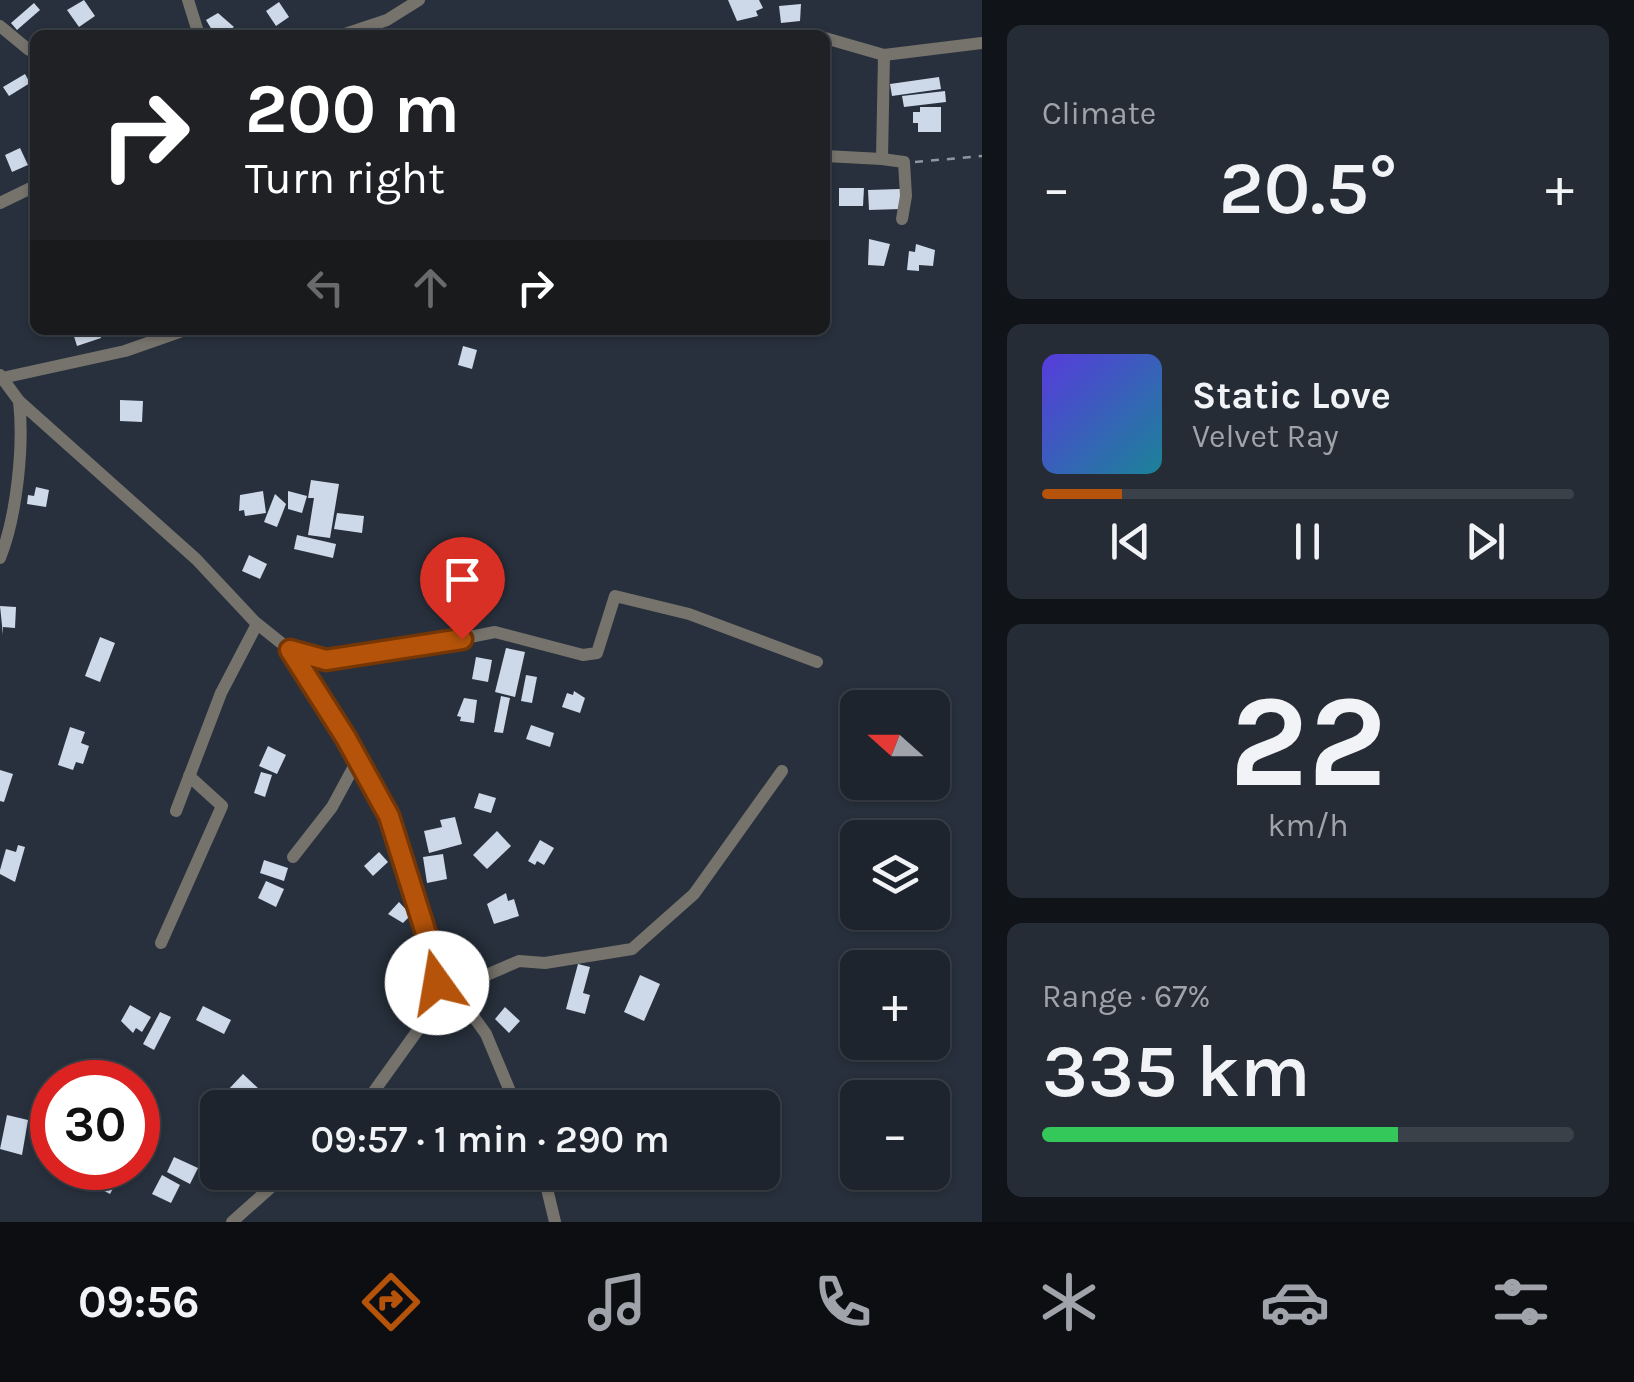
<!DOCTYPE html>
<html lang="en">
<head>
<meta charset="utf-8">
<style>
	:root { --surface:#1d242d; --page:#252c35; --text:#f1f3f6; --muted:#a0a4aa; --line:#3b4149; --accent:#b45309 }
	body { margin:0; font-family:Karla,sans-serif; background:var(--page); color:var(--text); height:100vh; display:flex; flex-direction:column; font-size:38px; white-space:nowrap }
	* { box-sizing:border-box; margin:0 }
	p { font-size:32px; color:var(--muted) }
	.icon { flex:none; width:55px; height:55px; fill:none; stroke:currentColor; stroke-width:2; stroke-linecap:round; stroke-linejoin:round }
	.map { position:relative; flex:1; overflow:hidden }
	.side { display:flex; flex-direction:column; gap:25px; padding:25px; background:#101419; width:652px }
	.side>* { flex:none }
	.banner { position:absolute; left:30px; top:30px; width:800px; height:305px; border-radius:15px; box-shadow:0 2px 8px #0004,0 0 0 2px var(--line); background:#202124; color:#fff; overflow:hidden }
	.needle { width:65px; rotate:291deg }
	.controls { position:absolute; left:840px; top:690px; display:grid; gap:20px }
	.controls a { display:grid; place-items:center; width:110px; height:110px; border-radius:15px; background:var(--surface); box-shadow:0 2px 8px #0004,0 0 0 2px var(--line); font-size:50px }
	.speed { position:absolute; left:30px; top:1060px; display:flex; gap:20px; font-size:50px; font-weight:700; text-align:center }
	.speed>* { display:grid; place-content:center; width:130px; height:130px; border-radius:50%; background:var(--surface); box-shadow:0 2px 8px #0004,0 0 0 2px var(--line); line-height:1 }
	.speed .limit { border:15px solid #d22; background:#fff; color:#111 }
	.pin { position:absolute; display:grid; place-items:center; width:85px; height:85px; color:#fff; margin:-102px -42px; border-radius:50% 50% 50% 0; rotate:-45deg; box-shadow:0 0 10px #0007 }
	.pin .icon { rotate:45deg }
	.me { position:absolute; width:110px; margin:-55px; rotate:347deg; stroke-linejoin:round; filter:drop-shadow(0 0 8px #0008) }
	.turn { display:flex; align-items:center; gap:35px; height:210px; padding:0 50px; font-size:45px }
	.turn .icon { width:130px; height:130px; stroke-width:2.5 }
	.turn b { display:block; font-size:70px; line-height:85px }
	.lanes { display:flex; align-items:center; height:95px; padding:0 50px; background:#0003; justify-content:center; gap:50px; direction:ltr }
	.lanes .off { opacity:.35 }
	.big { font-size:75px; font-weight:600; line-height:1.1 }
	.side .widget { flex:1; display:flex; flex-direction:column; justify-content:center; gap:15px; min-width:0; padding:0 35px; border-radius:15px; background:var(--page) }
	.side .dial { align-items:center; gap:0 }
	.dial b { font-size:130px; line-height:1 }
	.song { display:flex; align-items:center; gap:30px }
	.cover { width:120px; height:120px; border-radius:15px; background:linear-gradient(135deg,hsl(250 70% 55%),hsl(190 70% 35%)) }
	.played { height:10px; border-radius:5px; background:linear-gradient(90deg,var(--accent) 15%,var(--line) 15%) }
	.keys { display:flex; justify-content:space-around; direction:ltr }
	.heat { display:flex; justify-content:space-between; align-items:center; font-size:55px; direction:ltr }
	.charge { height:15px; border-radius:8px; background:linear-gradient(90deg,#34c759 67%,var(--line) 0) }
	.trip { position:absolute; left:200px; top:1090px; width:580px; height:100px; border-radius:15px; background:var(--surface); box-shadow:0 2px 8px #0004,0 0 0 2px var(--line); font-weight:600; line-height:100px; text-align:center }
	.tab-bar { display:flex; height:160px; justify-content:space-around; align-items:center; background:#0c0e12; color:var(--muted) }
	.tab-bar .icon { width:70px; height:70px }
	.tab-bar .on { color:var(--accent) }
	.tab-bar b { font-size:45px; color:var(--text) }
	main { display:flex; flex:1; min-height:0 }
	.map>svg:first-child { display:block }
	.building { fill:#cdd8e8 }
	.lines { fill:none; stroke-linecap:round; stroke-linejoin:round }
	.path { stroke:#8e96a0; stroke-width:2.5; stroke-dasharray:8 8; stroke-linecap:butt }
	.street { stroke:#76736c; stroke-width:12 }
	.route-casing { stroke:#753606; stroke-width:25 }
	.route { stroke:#b45309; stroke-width:18 }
</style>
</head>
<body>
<main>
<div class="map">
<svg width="982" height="1222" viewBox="0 0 982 1222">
	<rect width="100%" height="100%" fill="#27303c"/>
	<g class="building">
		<path d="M 84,0 L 95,16 L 79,27 L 67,10 Z"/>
		<path d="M 728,0 L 759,0 L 763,8 L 756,11 L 758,16 L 737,21 Z"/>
		<path d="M 279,2 L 289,17 L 276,26 L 266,11 Z"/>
		<path d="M 34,3 L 40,10 L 17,30 L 11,23 Z"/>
		<path d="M 801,4 L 800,21 L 781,23 L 779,6 Z"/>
		<path d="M 218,13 L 234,27 L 221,35 L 215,35 L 206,20 Z"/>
		<path d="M 25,74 L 30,83 L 9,96 L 3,87 Z"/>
		<path d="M 939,77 L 941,89 L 892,96 L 890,84 Z"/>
		<path d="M 945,91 L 946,102 L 904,107 L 902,96 Z"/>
		<path d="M 920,107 L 941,107 L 941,132 L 918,132 L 918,123 L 913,123 L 913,112 L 920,112 Z"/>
		<path d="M 20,148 L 28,165 L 12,172 L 5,155 Z"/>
		<path d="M 839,188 L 864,188 L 863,206 L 839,206 Z"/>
		<path d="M 900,189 L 901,209 L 869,210 L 868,190 Z"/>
		<path d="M 869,239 L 890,244 L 884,266 L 868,265 Z"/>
		<path d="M 916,244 L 935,250 L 933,266 L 919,265 L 919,271 L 907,270 L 909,251 L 915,252 Z"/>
		<path d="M 72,330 L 99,330 L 101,338 L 77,346 Z"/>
		<path d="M 463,346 L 477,350 L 472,369 L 458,365 Z"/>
		<path d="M 120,400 L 143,401 L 142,422 L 120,421 Z"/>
		<path d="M 311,480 L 339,484 L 330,538 L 308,535 L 314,498 L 308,498 Z"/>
		<path d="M 36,487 L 49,490 L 46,507 L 27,504 L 28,495 L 34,496 Z"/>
		<path d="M 263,491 L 266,513 L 245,516 L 244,510 L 239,511 L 240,495 Z"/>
		<path d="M 288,491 L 307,496 L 302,513 L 288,509 Z"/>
		<path d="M 275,494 L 286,504 L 277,527 L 264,522 Z"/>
		<path d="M 337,513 L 364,516 L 362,533 L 334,529 Z"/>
		<path d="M 297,535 L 336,544 L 333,558 L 294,549 Z"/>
		<path d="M 249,555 L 267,564 L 260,579 L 242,571 Z"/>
		<path d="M 0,606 L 16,607 L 15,628 L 3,627 L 3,635 Z"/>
		<path d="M 100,637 L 115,643 L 100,682 L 85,676 Z"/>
		<path d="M 506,648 L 525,652 L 515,697 L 495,692 Z"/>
		<path d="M 476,657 L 492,660 L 488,682 L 472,679 Z"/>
		<path d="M 526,675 L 537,677 L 532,703 L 521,701 Z"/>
		<path d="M 574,691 L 585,698 L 580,713 L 562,707 L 567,693 L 573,695 Z"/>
		<path d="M 501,696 L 510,698 L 503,733 L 494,732 Z"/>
		<path d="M 464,698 L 477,700 L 474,723 L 460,721 L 461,717 L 457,716 Z"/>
		<path d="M 531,725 L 554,733 L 550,747 L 526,739 Z"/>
		<path d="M 70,727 L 85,732 L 81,743 L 89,746 L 83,764 L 76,762 L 73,770 L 58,765 Z"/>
		<path d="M 268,746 L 286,755 L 277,774 L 259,766 Z"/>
		<path d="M 0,770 L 13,774 L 4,802 L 0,801 Z"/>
		<path d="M 261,772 L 272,775 L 265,797 L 254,793 Z"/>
		<path d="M 479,793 L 496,798 L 491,813 L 474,808 Z"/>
		<path d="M 455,817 L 462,844 L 429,853 L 424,831 L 442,827 L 440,820 Z"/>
		<path d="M 497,831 L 511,846 L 487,869 L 473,855 Z"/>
		<path d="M 540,840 L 554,848 L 544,865 L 537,861 L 535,865 L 528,861 Z"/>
		<path d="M 18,845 L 25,847 L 15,882 L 0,874 L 0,870 L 6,849 L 16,852 Z"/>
		<path d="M 379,852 L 388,862 L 373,876 L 364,866 Z"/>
		<path d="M 443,854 L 447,879 L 427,883 L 423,857 Z"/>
		<path d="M 264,860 L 288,868 L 284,881 L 260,873 Z"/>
		<path d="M 266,881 L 284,889 L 276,907 L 258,898 Z"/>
		<path d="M 506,893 L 508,901 L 514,899 L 519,916 L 494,924 L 487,904 Z"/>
		<path d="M 399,902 L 411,915 L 403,923 L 388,914 Z"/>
		<path d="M 578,964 L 590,967 L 583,993 L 590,995 L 585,1014 L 566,1009 Z"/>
		<path d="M 640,975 L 660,984 L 644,1021 L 624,1012 Z"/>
		<path d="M 130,1005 L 151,1017 L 142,1032 L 136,1028 L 133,1033 L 121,1021 Z"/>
		<path d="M 203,1006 L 231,1020 L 224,1034 L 196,1020 Z"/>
		<path d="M 505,1007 L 520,1021 L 509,1033 L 495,1019 Z"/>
		<path d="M 160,1012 L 171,1017 L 154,1050 L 143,1044 Z"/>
		<path d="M 243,1074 L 259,1089 L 246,1102 L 241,1098 L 237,1102 L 226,1092 Z"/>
		<path d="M 7,1115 L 28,1120 L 22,1155 L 0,1149 Z"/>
		<path d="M 174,1157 L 198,1168 L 190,1184 L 167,1172 Z"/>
		<path d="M 102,1168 L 124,1168 L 110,1194 L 93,1185 Z"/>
		<path d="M 162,1175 L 180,1185 L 171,1203 L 152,1194 Z"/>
	</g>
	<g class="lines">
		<path class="path" d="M 915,162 L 982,156"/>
		<g class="street">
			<path d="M 188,0 L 199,35"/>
			<path d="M 0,26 L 29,50 L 35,49"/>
			<path d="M 342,35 L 387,20 L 419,0"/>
			<path d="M 745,35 L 814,35"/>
			<path d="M 825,38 L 884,55 L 882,159 L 904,162 L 906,196 L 902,219"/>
			<path d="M 884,55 L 982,43"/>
			<path d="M 825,156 L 882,159"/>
			<path d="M 0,203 L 35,186"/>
			<path d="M 0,375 L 19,401 L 196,559 L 255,622 L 290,650 L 346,738 L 389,816 L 435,963 L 437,983 L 433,1009 L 362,1108"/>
			<path d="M 2,378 L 125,351 L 185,330"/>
			<path d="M 0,558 C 17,516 24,445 19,401"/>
			<path d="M 290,650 L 326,660 L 399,651 L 495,632 L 583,655 L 597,653 L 615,596 L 689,614 L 817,662"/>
			<path d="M 176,811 L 221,693 L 257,624"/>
			<path d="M 293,857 L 332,807 L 358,759"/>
			<path d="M 161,943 L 222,806 L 189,776"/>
			<path d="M 445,977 L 486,1034 L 517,1108"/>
			<path d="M 446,980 L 475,980 L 519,961 L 545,963 L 632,949 L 694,894 L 782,771"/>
			<path d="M 543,1172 L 555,1222"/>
			<path d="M 232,1222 L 288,1172"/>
		</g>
	</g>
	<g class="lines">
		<g class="route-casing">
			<path id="route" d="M 437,983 L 435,962 L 389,816 L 346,738 L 290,650 L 326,660 L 462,639"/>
		</g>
		<use href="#route" class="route"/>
	</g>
</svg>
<div class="controls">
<a><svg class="needle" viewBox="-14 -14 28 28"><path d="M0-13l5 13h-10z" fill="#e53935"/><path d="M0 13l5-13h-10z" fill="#a0a4aa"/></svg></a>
<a><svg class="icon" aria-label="layers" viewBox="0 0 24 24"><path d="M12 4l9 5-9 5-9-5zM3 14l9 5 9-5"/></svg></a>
<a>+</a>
<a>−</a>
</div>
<div class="speed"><div class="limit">30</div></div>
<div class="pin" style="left:462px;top:639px;background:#d93025"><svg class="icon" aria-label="arrive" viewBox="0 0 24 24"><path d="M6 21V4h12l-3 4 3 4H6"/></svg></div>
<svg class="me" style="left:437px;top:983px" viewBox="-20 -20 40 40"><circle r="19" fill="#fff"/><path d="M0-13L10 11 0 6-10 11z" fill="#b45309"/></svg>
<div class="trip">09:57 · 1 min · 290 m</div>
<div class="banner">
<div class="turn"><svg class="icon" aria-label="right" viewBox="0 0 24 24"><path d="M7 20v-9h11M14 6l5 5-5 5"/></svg><div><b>200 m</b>Turn right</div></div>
<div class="lanes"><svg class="icon off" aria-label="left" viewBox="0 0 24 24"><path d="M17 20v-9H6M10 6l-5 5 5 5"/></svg><svg class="icon off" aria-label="ahead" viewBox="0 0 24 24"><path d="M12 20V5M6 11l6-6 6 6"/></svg><svg class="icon" aria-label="right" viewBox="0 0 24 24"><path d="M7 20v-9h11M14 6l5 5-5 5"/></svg></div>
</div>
</div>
<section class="side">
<div class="widget"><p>Climate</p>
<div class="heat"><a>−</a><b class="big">20.5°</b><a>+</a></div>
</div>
<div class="widget">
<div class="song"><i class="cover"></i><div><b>Static Love</b><p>Velvet Ray</p></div></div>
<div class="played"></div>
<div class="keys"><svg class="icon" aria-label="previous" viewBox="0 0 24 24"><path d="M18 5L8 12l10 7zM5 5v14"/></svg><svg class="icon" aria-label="pause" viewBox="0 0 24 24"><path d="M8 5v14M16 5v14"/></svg><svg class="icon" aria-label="next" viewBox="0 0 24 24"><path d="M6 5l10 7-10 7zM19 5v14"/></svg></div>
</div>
<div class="widget dial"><b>22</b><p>km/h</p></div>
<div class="widget"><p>Range · 67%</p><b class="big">335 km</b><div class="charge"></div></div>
</section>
</main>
<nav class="tab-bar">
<b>09:56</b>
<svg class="icon on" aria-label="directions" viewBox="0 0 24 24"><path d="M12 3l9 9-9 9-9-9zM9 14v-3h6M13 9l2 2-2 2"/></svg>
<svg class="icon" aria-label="music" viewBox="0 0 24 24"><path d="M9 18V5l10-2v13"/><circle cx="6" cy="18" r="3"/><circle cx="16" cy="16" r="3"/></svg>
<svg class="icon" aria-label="phone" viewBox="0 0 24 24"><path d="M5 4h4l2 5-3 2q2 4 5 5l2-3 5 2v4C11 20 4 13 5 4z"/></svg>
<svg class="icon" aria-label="climate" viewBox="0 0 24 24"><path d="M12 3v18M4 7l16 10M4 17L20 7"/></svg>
<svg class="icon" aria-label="car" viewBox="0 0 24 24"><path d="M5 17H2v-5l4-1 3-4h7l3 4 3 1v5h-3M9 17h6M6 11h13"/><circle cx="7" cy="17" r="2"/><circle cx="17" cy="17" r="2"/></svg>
<svg class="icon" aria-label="filters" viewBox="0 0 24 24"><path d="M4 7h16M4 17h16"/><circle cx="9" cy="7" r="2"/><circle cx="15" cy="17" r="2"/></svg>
</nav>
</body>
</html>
